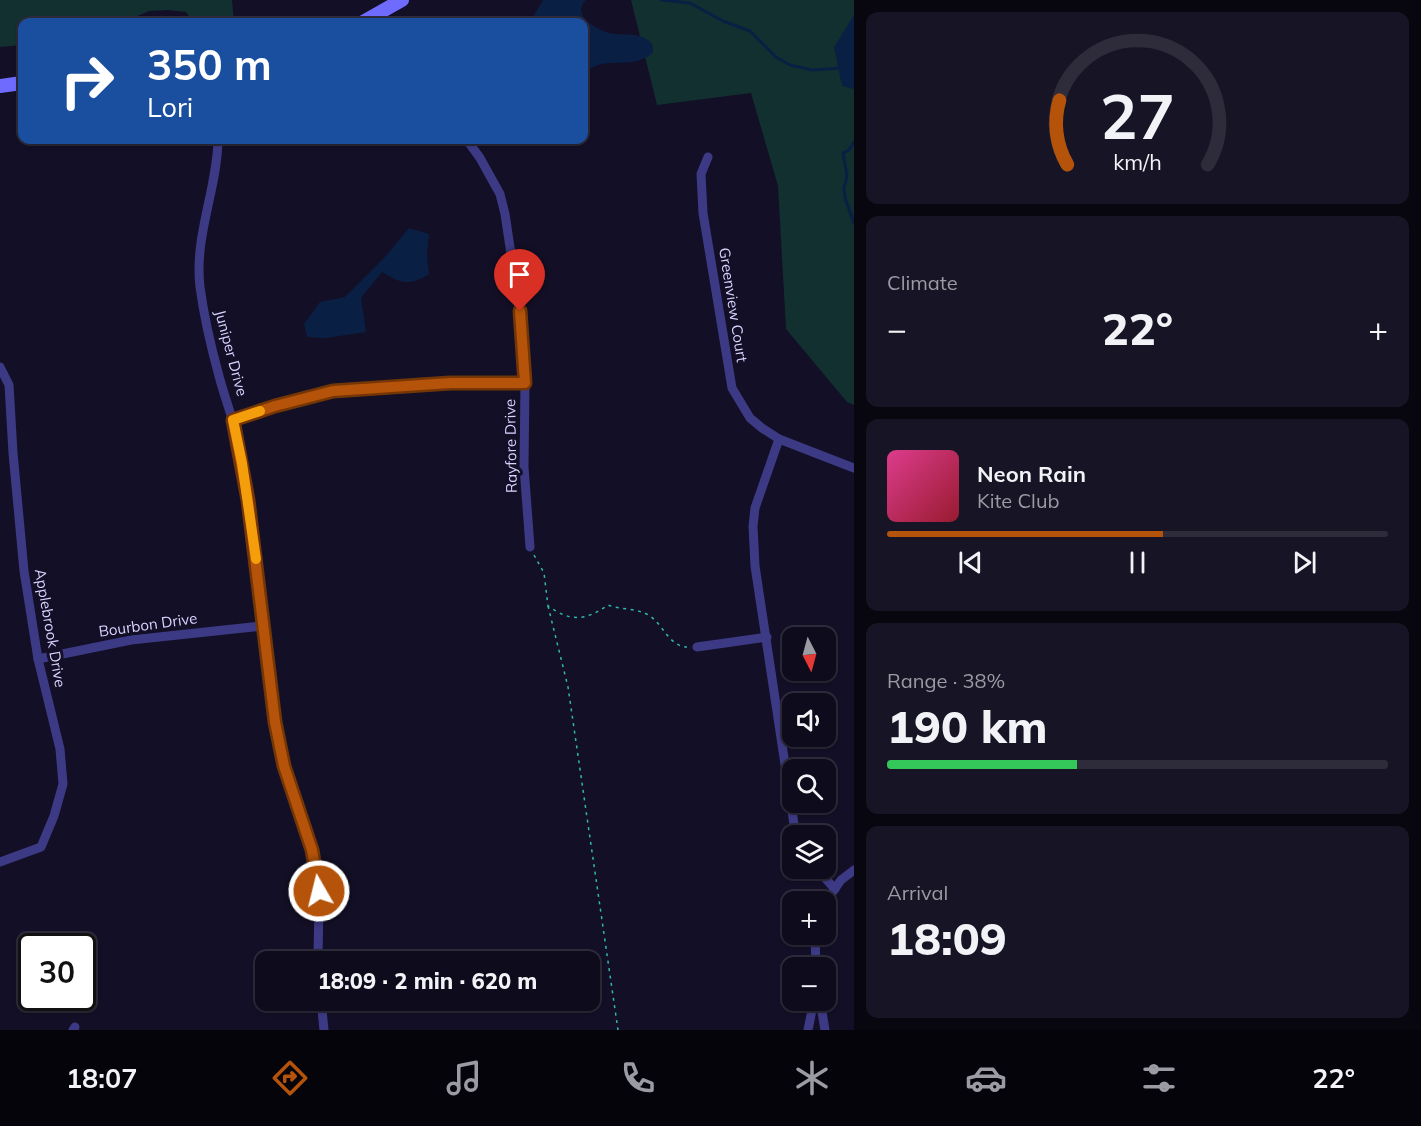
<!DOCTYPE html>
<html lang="en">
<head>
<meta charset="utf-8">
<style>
	:root { --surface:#0e0b1c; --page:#171425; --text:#f1f3f6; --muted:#9b9ba3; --line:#2e2b3b; --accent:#b45309 }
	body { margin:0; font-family:Mulish,sans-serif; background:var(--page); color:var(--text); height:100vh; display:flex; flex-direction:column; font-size:22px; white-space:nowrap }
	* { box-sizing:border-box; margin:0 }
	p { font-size:20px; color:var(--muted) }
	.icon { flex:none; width:33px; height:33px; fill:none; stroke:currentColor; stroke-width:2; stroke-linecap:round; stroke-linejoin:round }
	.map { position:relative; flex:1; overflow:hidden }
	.drawer { display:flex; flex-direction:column; gap:12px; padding:12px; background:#08060f; width:567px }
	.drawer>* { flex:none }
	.hud { position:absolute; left:18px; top:18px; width:570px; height:126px; border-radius:12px; box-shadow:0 2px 4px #0004,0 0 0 2px var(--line); background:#1a4fa0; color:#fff; overflow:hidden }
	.needle { width:39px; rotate:174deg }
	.fabs { position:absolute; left:782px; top:627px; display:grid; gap:12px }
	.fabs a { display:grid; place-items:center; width:54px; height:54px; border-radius:12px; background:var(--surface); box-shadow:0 2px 4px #0004,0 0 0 2px var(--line); font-size:30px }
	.speed { position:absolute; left:18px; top:933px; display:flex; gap:12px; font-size:30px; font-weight:700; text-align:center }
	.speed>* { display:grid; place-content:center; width:78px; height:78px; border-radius:50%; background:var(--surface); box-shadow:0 2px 4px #0004,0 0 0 2px var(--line); line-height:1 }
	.speed .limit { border:3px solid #111; border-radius:9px; background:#fff; color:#111 }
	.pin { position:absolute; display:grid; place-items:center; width:51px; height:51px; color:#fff; margin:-62px -26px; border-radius:50% 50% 50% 0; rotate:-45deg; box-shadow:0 0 6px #0007 }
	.pin .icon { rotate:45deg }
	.me { position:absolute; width:66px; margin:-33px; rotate:352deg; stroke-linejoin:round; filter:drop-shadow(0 0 4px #0008) }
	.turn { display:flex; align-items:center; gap:21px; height:126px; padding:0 30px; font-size:27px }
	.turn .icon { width:78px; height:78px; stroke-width:2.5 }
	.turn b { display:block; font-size:42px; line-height:51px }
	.big { font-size:45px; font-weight:800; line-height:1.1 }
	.drawer .widget { flex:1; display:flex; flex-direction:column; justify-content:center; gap:9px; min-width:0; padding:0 21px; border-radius:12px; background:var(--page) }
	.drawer .dial { align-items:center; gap:0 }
	.dial svg { height:156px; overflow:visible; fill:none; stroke:var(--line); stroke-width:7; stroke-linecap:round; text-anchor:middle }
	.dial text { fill:var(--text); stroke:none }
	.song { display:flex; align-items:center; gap:18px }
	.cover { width:72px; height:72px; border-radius:9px; background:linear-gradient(135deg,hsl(330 70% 55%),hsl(350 70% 35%)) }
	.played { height:6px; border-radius:3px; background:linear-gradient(90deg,var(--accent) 55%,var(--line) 55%) }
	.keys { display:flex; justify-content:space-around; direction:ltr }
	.heat { display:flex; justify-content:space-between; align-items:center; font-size:33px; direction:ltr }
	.charge { height:9px; border-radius:4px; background:linear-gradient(90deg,#34c759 38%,var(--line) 0) }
	.trip { position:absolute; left:255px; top:951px; width:345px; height:60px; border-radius:12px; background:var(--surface); box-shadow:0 2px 4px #0004,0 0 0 2px var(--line); font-weight:800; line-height:60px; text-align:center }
	.menu { display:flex; height:96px; justify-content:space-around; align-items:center; background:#06040b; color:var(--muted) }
	.menu .icon { width:42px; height:42px }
	.menu .current { color:var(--accent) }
	.menu b { font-size:27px; color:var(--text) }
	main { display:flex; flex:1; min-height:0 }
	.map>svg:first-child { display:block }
	.green { fill:#12302f }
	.water { fill:#0a1f44 }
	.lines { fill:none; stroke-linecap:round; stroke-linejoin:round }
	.stream { stroke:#0a1f44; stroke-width:3 }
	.path { stroke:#2fb8b0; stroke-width:1.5; stroke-dasharray:3 4.5; stroke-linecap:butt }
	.street { stroke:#3d3a85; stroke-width:9 }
	.secondary { stroke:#6f6bff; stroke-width:14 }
	.route-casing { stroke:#753606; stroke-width:15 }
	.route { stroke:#b45309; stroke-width:10 }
	.slow { stroke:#f59e0b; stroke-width:10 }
	.labels { text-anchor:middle; stroke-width:6; stroke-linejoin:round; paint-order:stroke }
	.street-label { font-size:15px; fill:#d9d4ff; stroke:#130f26 }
</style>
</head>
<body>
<main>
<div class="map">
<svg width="854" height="1030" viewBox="0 0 854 1030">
	<rect width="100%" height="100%" fill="#130f26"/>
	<g class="green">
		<path d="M 0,0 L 232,0 L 234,22 L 193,22 L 186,12 L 168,10 L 149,11 L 124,22 L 22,22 L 22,45 L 0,47 Z"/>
		<path d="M 631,0 L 854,0 L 854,405 L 847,402 L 786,329 L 778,186 L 751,93 L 657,105 Z"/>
	</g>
	<g class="water">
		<path d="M 543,0 L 586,0 C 571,14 594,28 606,32 C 620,37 635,31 648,40 C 653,43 653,47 653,52 C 640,66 619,61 602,64 C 596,65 590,69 584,71 L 584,22 L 530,22 Z"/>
		<path d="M 854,15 L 854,89 L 842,86 L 834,47 Z"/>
		<path d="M 409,228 L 429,234 L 427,254 L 429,274 C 411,286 400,284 382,272 L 361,298 L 366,332 L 326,338 L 307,337 L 304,324 L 320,302 L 345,297 L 384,258 Z"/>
	</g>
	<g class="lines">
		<g class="stream">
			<path d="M 661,0 L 690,3 L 723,21 L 750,31 L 776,57 L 790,65 L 812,70 L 842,68"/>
			<path d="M 854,142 L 849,150 L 843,153 L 847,176 L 844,188 L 845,198 L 854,223"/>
		</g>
		<g class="path">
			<path d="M 534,555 L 544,573 L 548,606 C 571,622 585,621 608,605 C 621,610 639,608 650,616 C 664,626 669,646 687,647"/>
			<path d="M 548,606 L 568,687 L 618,1030"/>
		</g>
		<g class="street">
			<path d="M 218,140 C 217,190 194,236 200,287 C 204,317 211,347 219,376 C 225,399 234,421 239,445 C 259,543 260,643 279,741 C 287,783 308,821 315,862 C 321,897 318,927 318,962"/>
			<path d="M 467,140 L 480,158 L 500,194 L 505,214 L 522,327 L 525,383 L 524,467 L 530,547"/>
			<path d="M 708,157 L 701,174 L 703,213 L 732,388 L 750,418 L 762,428 L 779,439 L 854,468"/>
			<path d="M 0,367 L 9,385 L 13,453 L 24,571 L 38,659 L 60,749 L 63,784 L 54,816 L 41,847 L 0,862"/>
			<path d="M 233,420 L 275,406 L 333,391 L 450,383 L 525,383"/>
			<path d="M 779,439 L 755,508 L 753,526 L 755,566 L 794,824 L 798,836"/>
			<path d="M 697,647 L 767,637"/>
			<path d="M 38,659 L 131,640 L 262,626"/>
			<path d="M 816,868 L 835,889"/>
			<path d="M 825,903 L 841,880 L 854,870"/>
			<path d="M 815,934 L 816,968"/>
			<path d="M 321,1000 L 324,1030"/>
			<path d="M 820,1000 L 825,1030"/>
			<path d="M 73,1030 L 75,1027"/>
			<path d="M 808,1030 L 814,1000"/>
		</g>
		<g class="secondary">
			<path d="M 363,22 L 402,0"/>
			<path d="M 0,86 L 22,83"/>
		</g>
	</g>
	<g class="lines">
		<g class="route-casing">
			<path id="route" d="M 319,891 L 312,850 L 284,766 L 275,722 L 248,500 L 233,420 L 275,406 L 333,391 L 450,383 L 525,383 L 520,311"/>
		</g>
		<use href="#route" class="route"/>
		<path class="slow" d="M 256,559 L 242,463 L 233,420 L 260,411"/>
	</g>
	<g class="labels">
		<g class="street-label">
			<text transform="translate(733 305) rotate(81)" y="5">Greenview Court</text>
			<text transform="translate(231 353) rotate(75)" y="5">Juniper Drive</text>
			<text transform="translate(511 446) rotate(-91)" y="5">Rayfore Drive</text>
			<text transform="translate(148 625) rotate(-8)" y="5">Bourbon Drive</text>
			<text transform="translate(50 628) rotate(80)" y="5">Applebrook Drive</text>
		</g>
	</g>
</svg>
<div class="fabs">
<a><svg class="needle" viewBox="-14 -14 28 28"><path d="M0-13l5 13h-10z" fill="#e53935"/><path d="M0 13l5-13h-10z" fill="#9b9ba3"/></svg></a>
<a><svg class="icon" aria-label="sound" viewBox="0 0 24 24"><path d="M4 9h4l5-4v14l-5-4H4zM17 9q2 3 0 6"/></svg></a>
<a><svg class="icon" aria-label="search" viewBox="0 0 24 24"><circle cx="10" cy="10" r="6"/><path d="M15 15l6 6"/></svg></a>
<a><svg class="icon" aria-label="layers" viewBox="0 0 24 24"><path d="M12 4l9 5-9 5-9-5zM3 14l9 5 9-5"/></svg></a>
<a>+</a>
<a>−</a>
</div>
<div class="speed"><div class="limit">30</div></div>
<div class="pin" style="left:520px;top:311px;background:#d93025"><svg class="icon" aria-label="arrive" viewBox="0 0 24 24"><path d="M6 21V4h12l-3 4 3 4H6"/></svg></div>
<svg class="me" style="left:319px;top:891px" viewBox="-20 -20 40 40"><circle r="17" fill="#b45309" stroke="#fff" stroke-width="3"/><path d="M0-11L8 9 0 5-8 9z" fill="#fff"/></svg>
<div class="trip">18:09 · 2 min · 620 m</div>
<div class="hud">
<div class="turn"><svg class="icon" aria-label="right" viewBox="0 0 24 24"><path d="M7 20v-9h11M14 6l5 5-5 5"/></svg><div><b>350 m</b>Lori</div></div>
</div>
</div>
<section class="drawer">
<div class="widget dial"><svg viewBox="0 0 100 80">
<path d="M14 69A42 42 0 1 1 86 69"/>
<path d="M14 69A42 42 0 0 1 10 36" stroke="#b45309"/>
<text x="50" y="56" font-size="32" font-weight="700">27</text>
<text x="50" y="72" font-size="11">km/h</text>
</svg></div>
<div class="widget"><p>Climate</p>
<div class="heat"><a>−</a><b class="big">22°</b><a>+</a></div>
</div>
<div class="widget">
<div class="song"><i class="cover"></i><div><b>Neon Rain</b><p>Kite Club</p></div></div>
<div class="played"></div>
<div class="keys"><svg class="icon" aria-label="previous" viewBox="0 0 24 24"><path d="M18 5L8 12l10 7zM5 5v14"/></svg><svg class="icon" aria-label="pause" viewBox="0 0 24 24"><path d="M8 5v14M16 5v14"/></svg><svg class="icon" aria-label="next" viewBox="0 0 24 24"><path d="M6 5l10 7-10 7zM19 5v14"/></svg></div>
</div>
<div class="widget"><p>Range · 38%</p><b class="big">190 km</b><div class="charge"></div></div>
<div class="widget"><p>Arrival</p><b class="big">18:09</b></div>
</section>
</main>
<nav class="menu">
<b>18:07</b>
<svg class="icon current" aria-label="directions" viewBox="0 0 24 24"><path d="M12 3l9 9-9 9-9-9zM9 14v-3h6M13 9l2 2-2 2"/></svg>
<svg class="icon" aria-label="music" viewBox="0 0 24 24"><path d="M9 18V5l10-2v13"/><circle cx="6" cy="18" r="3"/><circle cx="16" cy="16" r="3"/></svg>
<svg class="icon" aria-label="phone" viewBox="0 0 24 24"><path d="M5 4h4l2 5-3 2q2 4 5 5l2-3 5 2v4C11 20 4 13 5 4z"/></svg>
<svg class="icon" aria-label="climate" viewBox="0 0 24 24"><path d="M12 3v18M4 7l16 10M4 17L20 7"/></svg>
<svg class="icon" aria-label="car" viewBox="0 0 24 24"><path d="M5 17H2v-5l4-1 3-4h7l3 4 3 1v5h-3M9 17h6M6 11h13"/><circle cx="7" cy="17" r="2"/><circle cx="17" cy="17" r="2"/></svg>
<svg class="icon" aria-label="filters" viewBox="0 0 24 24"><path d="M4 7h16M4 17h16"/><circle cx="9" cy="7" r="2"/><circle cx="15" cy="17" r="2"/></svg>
<b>22°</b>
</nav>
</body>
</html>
